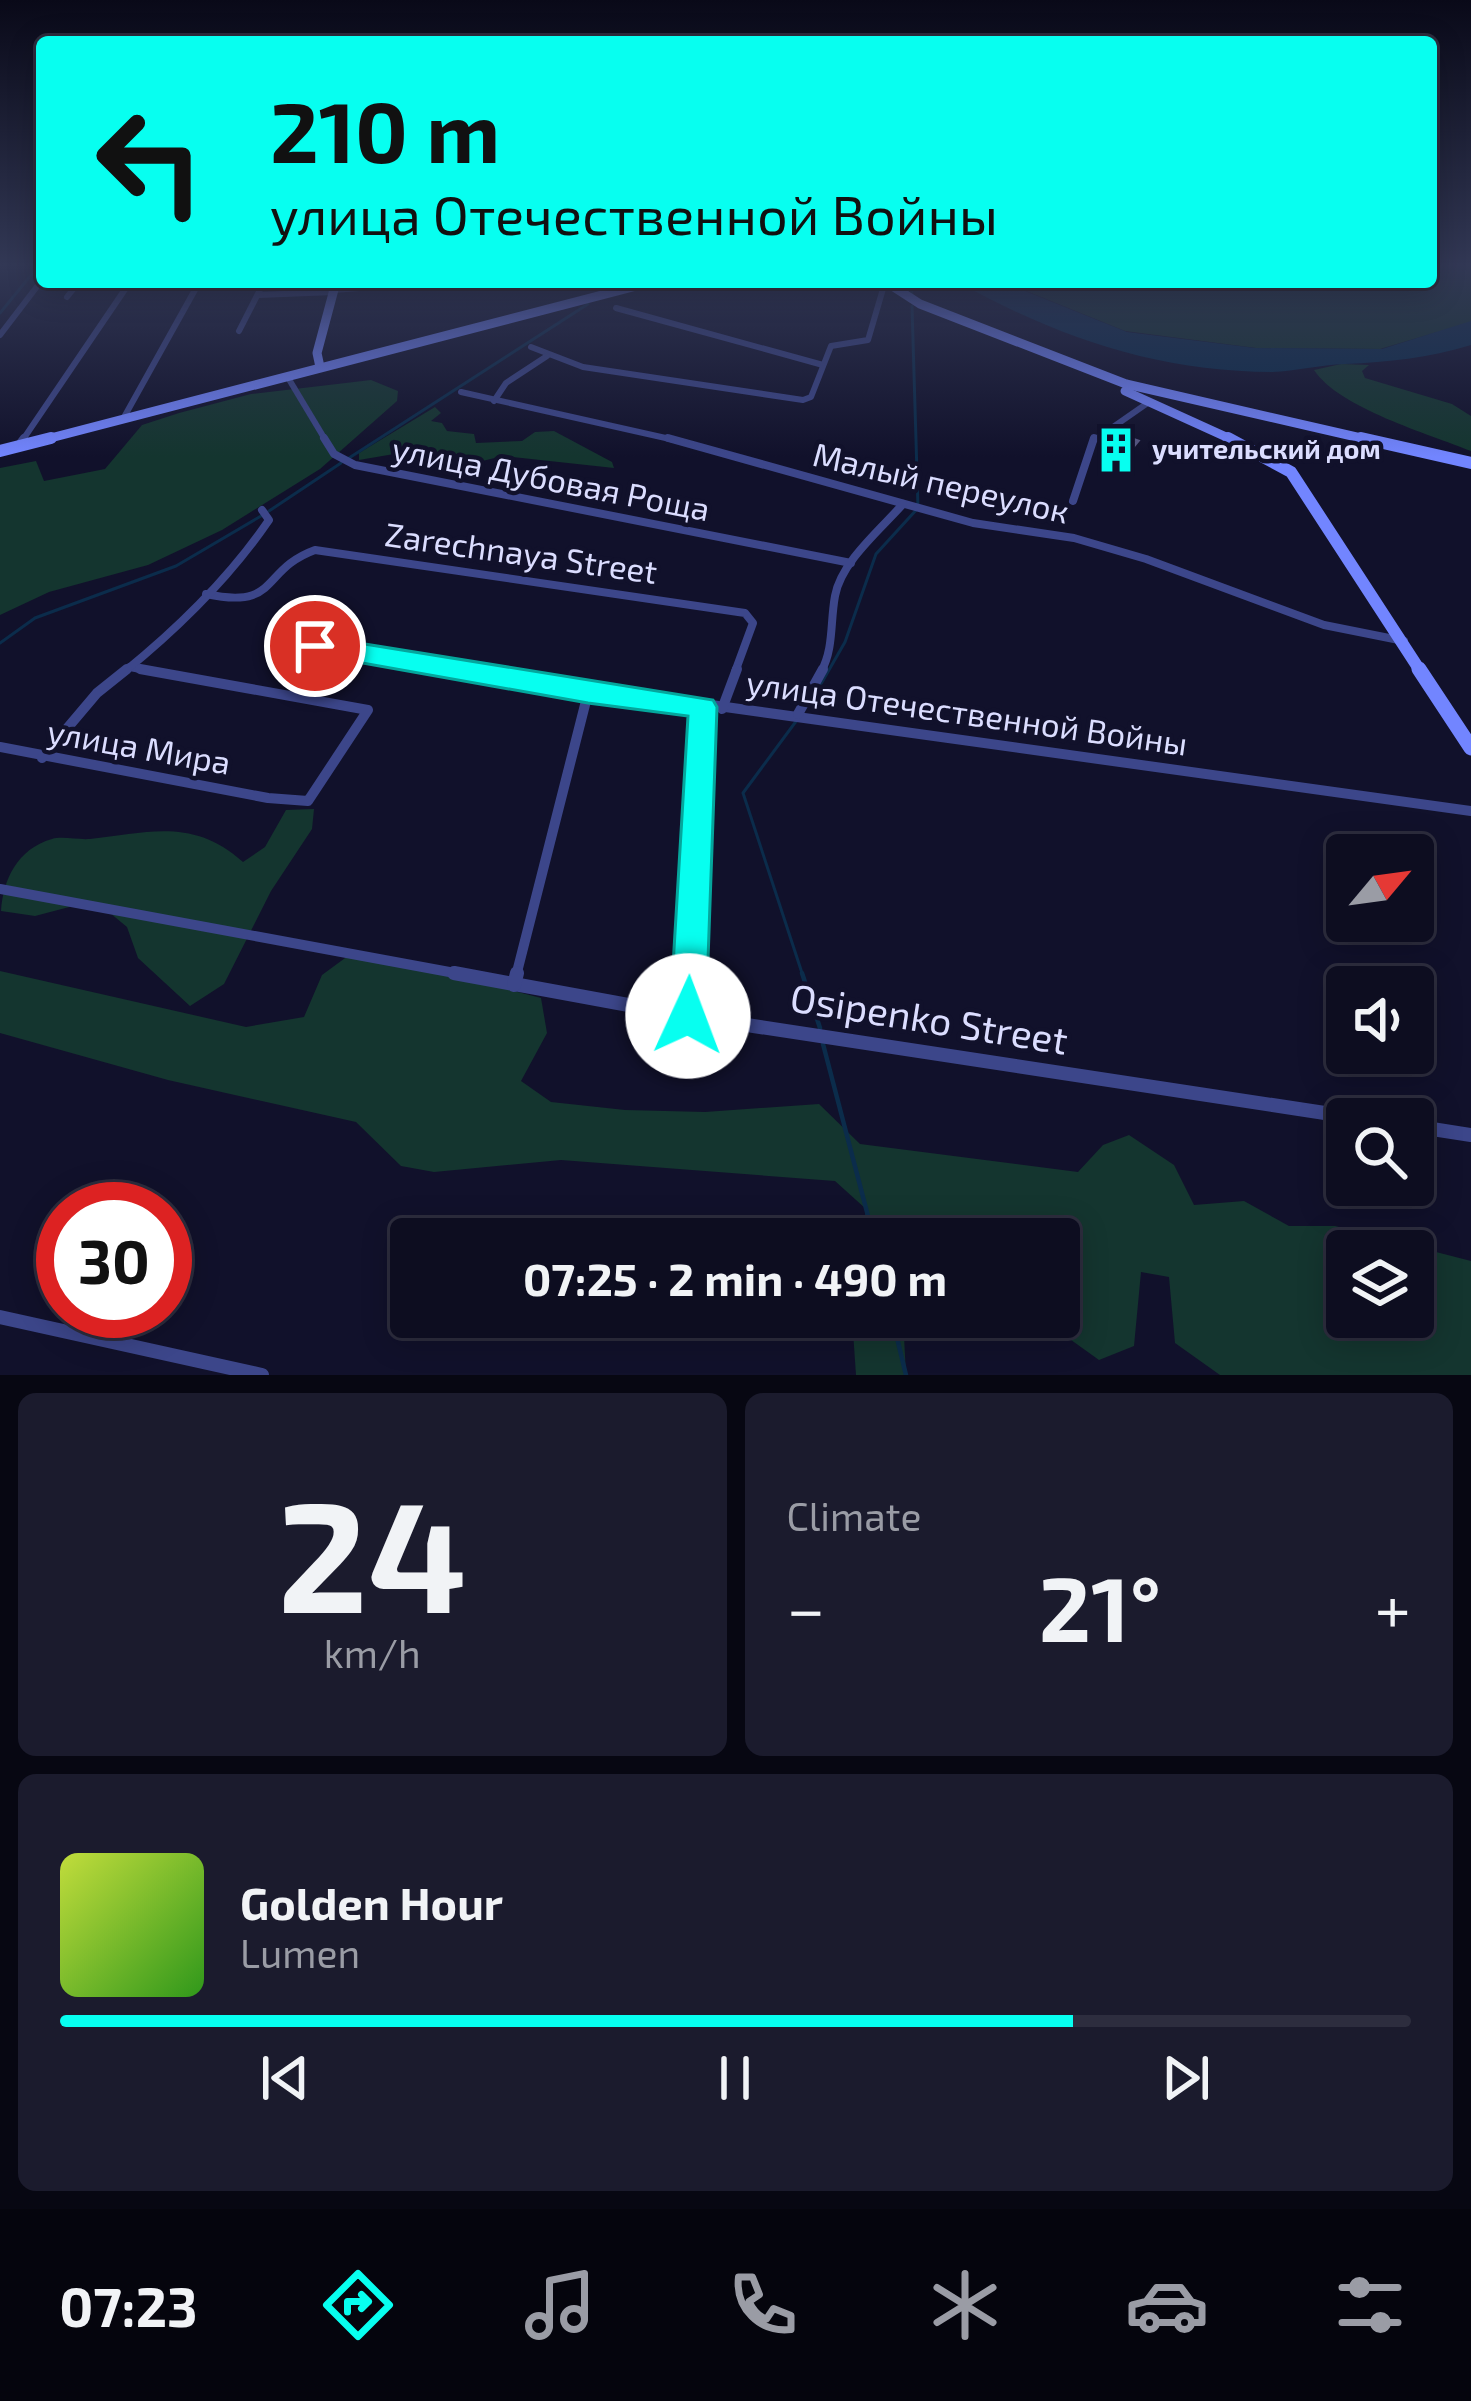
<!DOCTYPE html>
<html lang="en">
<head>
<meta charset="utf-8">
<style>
	:root { --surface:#0d0d20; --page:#1b1b2d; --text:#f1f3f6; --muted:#9a9ca5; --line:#2d2d3e; --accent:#07fff0 }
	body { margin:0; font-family:"Exo 2",sans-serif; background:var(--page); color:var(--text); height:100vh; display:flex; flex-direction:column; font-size:45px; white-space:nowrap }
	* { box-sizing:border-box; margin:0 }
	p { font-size:39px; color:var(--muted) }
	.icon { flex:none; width:66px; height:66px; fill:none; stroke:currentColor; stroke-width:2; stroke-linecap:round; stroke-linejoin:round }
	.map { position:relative; height:1375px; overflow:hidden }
	.sheet { display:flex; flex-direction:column; gap:18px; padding:18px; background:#070712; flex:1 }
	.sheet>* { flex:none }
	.banner { position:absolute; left:36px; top:36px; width:1401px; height:252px; border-radius:12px; box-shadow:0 6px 30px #0003,0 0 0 3px var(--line); background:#07fff0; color:#111; overflow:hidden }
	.needle { width:78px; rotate:61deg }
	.fabs { position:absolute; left:1326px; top:834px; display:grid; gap:24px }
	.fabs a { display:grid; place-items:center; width:108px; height:108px; border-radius:12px; background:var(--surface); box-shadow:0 6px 30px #0003,0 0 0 3px var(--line); font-size:60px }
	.speed { position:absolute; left:36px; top:1182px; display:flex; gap:24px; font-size:60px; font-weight:700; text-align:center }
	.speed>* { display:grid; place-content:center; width:156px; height:156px; border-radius:50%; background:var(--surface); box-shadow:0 6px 30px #0003,0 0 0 3px var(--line); line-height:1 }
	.speed .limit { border:18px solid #d22; background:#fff; color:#111 }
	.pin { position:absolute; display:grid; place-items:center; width:102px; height:102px; color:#fff; margin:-51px; border:6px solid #fff; border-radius:50%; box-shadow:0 3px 12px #0007 }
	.me { position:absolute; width:132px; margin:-66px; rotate:2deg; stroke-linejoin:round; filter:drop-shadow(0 0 9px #0008) }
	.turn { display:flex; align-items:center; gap:42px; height:252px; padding:0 36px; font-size:54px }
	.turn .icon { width:156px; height:156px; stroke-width:2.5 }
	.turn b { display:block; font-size:84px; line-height:102px }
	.big { font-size:90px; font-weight:700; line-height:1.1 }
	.sheet .widget { flex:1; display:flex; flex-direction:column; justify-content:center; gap:18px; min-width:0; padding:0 42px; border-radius:18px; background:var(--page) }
	.sheet .dial { align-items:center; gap:0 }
	.dial b { font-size:156px; line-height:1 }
	.song { display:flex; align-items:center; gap:36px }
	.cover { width:144px; height:144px; border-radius:18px; background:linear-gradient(135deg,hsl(70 70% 55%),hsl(110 70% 35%)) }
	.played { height:12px; border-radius:6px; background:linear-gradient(90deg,var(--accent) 75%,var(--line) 75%) }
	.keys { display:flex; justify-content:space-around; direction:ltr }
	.heat { display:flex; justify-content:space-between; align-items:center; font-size:66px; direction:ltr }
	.sheet .tiles { flex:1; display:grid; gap:18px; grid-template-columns:1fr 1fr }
	.widget:last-child { grid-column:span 2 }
	.trip { position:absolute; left:390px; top:1218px; width:690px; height:120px; border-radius:12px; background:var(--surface); box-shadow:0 6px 30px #0003,0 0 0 3px var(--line); font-weight:700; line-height:120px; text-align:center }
	.tab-bar { display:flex; height:192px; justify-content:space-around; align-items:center; background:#05050d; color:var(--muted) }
	.tab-bar .icon { width:84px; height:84px }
	.tab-bar .active { color:var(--accent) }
	.tab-bar b { font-size:54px; color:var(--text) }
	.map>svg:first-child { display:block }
	.green { fill:#14352f; fill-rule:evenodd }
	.water { fill:#0b2c4b }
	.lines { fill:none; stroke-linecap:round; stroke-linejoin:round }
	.stream-far1 { stroke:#0b2c4b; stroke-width:3 }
	.stream { stroke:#0b2c4b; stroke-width:4.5 }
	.street-far3 { stroke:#3c468a; stroke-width:6 }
	.street-far2 { stroke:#3c468a; stroke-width:8 }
	.street-far1 { stroke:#3c468a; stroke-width:10 }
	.street { stroke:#3c468a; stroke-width:14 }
	.secondary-far2 { stroke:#7285ff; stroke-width:9 }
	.secondary-far1 { stroke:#7285ff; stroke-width:12 }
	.secondary { stroke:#7285ff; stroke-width:15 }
	.wall { fill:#2c2a59 }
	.building { fill:#3f3e6a; stroke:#575782; stroke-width:3 }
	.route { fill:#07fff0; stroke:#05a69c; stroke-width:3 }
	.labels { text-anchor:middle; stroke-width:9; stroke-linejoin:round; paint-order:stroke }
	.far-poi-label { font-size:27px; font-weight:bold; fill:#dbddff; stroke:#11112b; text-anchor:start }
	.street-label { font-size:33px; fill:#dbddff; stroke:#11112b }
	.near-street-label { font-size:39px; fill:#dbddff; stroke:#11112b }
</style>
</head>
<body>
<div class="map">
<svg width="1471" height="1375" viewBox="0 0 1471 1375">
	<rect width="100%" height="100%" fill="#11112b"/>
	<g class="green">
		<path d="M 1431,264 L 1471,264 L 1471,322 L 1380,349 L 1256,348 L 1125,331 L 1004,282 L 1431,282 Z"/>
		<path d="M 1341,364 L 1369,365 L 1362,371 L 1365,378 L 1452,404 L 1471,416 L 1471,451 C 1429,434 1339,408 1314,370 Z"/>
		<path d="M 371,380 L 398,391 L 397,401 L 320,469 L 222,530 L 148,565 L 49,592 L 0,615 L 0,468 L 36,461 L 44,481 L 105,469 L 142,425 L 179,413 L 251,394 Z"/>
		<path d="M 435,407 L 441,413 L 431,421 L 442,423 L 447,431 L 474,434 L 476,443 L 522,441 L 535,432 L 554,431 L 612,462 L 614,468 L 503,456 L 470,464 L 433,463 L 394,454 L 359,460 L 359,453 Z"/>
		<path d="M 314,809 L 312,829 L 271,891 L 224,984 L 190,1006 L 138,958 L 127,927 L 104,908 L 73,906 L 35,916 L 1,911 C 3,880 17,849 52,839 C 62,836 78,840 90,839 C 150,832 194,818 243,862 L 265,847 L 286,810 Z"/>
		<path d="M 356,950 L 541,998 L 547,1033 L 521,1081 L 551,1102 L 625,1110 L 705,1112 L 819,1104 L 860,1144 L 1078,1172 L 1103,1145 L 1129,1135 L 1174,1165 L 1194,1205 L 1244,1201 L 1289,1226 L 1335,1226 L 1471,1261 L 1471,1375 L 1220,1375 L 1175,1343 L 1169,1277 L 1141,1272 L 1134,1346 L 1099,1360 L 1039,1317 L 1059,1317 L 1059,1239 L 979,1239 L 959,1222 L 925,1233 L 921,1239 L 861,1239 L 866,1209 L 835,1181 L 561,1160 L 434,1172 L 401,1166 L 356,1122 L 168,1080 L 0,1033 L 0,971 L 246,1027 L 304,1017 L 322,975 ZM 1347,1251 L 1413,1251 L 1413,1317 L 1347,1317 Z"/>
		<path d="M 852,1317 L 903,1317 L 906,1375 L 856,1375 Z"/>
	</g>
	<path class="water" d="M 958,282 L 1002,282 L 1127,332 L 1255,348 L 1382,349 L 1471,321 L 1471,345 C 1428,358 1389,362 1345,364 C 1320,365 1296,371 1272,372 C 1158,372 1056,337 958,282 Z"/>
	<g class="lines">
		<g class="stream-far1">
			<path d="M 911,282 L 912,296"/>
			<path d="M 612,289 L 622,282"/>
			<path d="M 0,313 L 40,264"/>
			<path d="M 349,458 L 588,304"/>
			<path d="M 269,511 L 341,463"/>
			<path d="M 0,643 L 35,618 L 176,566 L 261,516"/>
			<path d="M 810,703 L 845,642 L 876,554 L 918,508 L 912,306"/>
			<path d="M 797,720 L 743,793 L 803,976"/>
		</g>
		<g class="stream">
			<path d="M 802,973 L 820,1028"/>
			<path d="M 823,1044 L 874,1239"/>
			<path d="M 892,1317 L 906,1375"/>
		</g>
		<g class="street-far3">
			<path d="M 333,290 L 439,282"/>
			<path d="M 258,295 L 333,292"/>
			<path d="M 67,297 L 79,282"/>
			<path d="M 616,308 L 823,365"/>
			<path d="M 239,331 L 264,282"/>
			<path d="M 0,335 L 42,280"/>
			<path d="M 531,347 L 583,367 L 803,400 L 811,397 L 831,346 L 868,340 L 885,282"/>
			<path d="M 287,376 L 326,441"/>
			<path d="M 461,392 L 679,441"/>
			<path d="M 494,401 L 506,383 L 547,356"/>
			<path d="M 123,419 L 196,288"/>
			<path d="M 22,441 L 130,282"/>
			<path d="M 1093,441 L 1149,402"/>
		</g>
		<g class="street-far2">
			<path d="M 324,438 L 334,454 L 355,465 L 851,563"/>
			<path d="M 668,438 L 973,523 L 1074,538 L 1146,559 L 1324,625 L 1404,641"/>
			<path d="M 18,446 L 24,438"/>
			<path d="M 1073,501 L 1094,438"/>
			<path d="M 206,594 C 280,610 260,570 315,550 L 745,613 L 753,623 L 735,672"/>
			<path d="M 315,646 L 472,672"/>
			<path d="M 130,667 L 156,672"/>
			<path d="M 124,672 C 177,629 230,577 269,520 L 262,510"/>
			<path d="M 821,672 C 834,648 830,623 835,596 C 841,562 880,530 903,504"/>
		</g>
		<g class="street-far1">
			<path d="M 453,669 L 1471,811"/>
			<path d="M 722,709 L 737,669"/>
			<path d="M 798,714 L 823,669"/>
			<path d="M 0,747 L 268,798 L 308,801 L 368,710 L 140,669"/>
			<path d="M 42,758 L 97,693 L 127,669"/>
			<path d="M 0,889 L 471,976"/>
			<path d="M 516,976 L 588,693"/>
			<path d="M 690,976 L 703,707"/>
		</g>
		<g class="street">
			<path d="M 454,973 L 688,1016 L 1364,1119"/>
			<path d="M 514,985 L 517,973"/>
			<path d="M 688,1016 L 690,973"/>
			<path d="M 1413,1126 L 1471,1135"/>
			<path d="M 0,1317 L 262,1375"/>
		</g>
		<g class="secondary-far2">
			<path d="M 886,282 L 920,304 L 1126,384 L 1374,441"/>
			<path d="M 320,367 L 317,353 L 336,282"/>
			<path d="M 1125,391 L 1235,441"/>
			<path d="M 39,441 L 652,282"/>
		</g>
		<g class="secondary-far1">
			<path d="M 1228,438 L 1291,472 L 1421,672"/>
			<path d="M 1361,438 L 1471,463"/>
			<path d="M 0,451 L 51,438"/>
		</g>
		<path class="secondary" d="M 1419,669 L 1471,748"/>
	</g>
	<path class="wall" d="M 1101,443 L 1135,449 L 1125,461 L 1098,451 Z"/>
	<path class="building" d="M 1112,432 L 1138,441 L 1128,453 L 1101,443 Z"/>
	<linearGradient id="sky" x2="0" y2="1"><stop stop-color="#090918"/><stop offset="0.58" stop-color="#323855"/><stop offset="1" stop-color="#323855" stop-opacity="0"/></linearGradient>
	<rect width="1471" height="457" fill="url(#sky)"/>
	<path class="route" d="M 315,636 L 713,700 L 717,707 L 706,1016 L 701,1029 L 688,1034 L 675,1029 L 670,1016 L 688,716 L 588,703 L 306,653 L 302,646 L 306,639 Z"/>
	<defs>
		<g id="building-bare" transform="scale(3.6)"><path d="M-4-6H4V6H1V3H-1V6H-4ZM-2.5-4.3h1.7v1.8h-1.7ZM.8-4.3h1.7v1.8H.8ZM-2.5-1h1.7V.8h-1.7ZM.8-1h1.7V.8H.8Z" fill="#07fff0" stroke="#11112b" stroke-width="2.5" paint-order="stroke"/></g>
	</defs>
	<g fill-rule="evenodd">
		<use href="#building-bare" x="1116" y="450"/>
	</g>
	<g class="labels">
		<g class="far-poi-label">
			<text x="1152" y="459">учительский дом</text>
		</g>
		<g class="street-label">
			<text transform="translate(551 479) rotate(11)" y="12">улица Дубовая Роща</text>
			<text transform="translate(941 483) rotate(13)" y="12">Малый переулок</text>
			<text transform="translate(521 553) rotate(8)" y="12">Zarechnaya Street</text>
			<text transform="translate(967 713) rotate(8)" y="12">улица Отечественной Войны</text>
			<text transform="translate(139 747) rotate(10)" y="12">улица Мира</text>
		</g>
		<g class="near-street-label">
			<text transform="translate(929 1019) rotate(9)" y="14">Osipenko Street</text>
		</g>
	</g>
</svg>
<div class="fabs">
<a><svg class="needle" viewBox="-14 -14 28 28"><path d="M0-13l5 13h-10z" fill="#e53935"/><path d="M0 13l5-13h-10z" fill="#9a9ca5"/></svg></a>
<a><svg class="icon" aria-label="sound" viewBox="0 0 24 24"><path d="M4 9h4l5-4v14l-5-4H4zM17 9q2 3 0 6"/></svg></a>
<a><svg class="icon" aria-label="search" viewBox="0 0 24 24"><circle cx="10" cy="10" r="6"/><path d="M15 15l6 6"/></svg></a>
<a><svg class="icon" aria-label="layers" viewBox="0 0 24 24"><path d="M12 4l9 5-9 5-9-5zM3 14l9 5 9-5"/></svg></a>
</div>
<div class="speed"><div class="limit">30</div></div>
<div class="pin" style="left:315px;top:646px;background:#d93025"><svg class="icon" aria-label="arrive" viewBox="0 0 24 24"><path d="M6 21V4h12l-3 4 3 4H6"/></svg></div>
<svg class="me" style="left:688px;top:1016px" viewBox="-20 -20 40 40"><circle r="19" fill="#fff"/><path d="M0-13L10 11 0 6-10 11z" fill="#07fff0"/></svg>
<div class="trip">07:25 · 2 min · 490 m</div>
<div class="banner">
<div class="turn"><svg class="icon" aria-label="left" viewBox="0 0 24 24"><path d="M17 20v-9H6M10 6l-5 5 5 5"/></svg><div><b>210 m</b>улица Отечественной Войны</div></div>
</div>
</div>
<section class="sheet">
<div class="tiles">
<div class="widget dial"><b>24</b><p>km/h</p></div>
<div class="widget"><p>Climate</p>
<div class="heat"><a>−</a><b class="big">21°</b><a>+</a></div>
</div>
<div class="widget">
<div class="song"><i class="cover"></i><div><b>Golden Hour</b><p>Lumen</p></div></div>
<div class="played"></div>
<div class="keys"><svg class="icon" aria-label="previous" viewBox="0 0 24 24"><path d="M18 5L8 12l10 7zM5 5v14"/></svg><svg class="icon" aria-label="pause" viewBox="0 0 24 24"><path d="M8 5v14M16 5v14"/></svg><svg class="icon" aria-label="next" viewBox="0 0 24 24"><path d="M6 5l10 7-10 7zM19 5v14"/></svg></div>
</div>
</div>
</section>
<nav class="tab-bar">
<b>07:23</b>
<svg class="icon active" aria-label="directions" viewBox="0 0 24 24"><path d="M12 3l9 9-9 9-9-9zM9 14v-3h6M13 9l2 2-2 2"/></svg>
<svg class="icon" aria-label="music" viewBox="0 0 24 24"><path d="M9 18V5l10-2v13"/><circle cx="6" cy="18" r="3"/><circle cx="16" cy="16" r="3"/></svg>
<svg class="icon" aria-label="phone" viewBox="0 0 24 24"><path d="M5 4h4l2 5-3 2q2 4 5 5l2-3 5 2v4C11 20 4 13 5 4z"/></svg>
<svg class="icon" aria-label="climate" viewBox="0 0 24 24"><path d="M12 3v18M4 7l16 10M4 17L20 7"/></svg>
<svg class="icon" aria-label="car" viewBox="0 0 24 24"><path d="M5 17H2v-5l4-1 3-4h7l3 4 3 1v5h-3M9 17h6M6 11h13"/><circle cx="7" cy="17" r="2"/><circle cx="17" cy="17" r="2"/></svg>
<svg class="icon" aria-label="filters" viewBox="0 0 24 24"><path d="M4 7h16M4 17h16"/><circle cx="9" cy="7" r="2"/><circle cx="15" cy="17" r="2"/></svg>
</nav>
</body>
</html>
